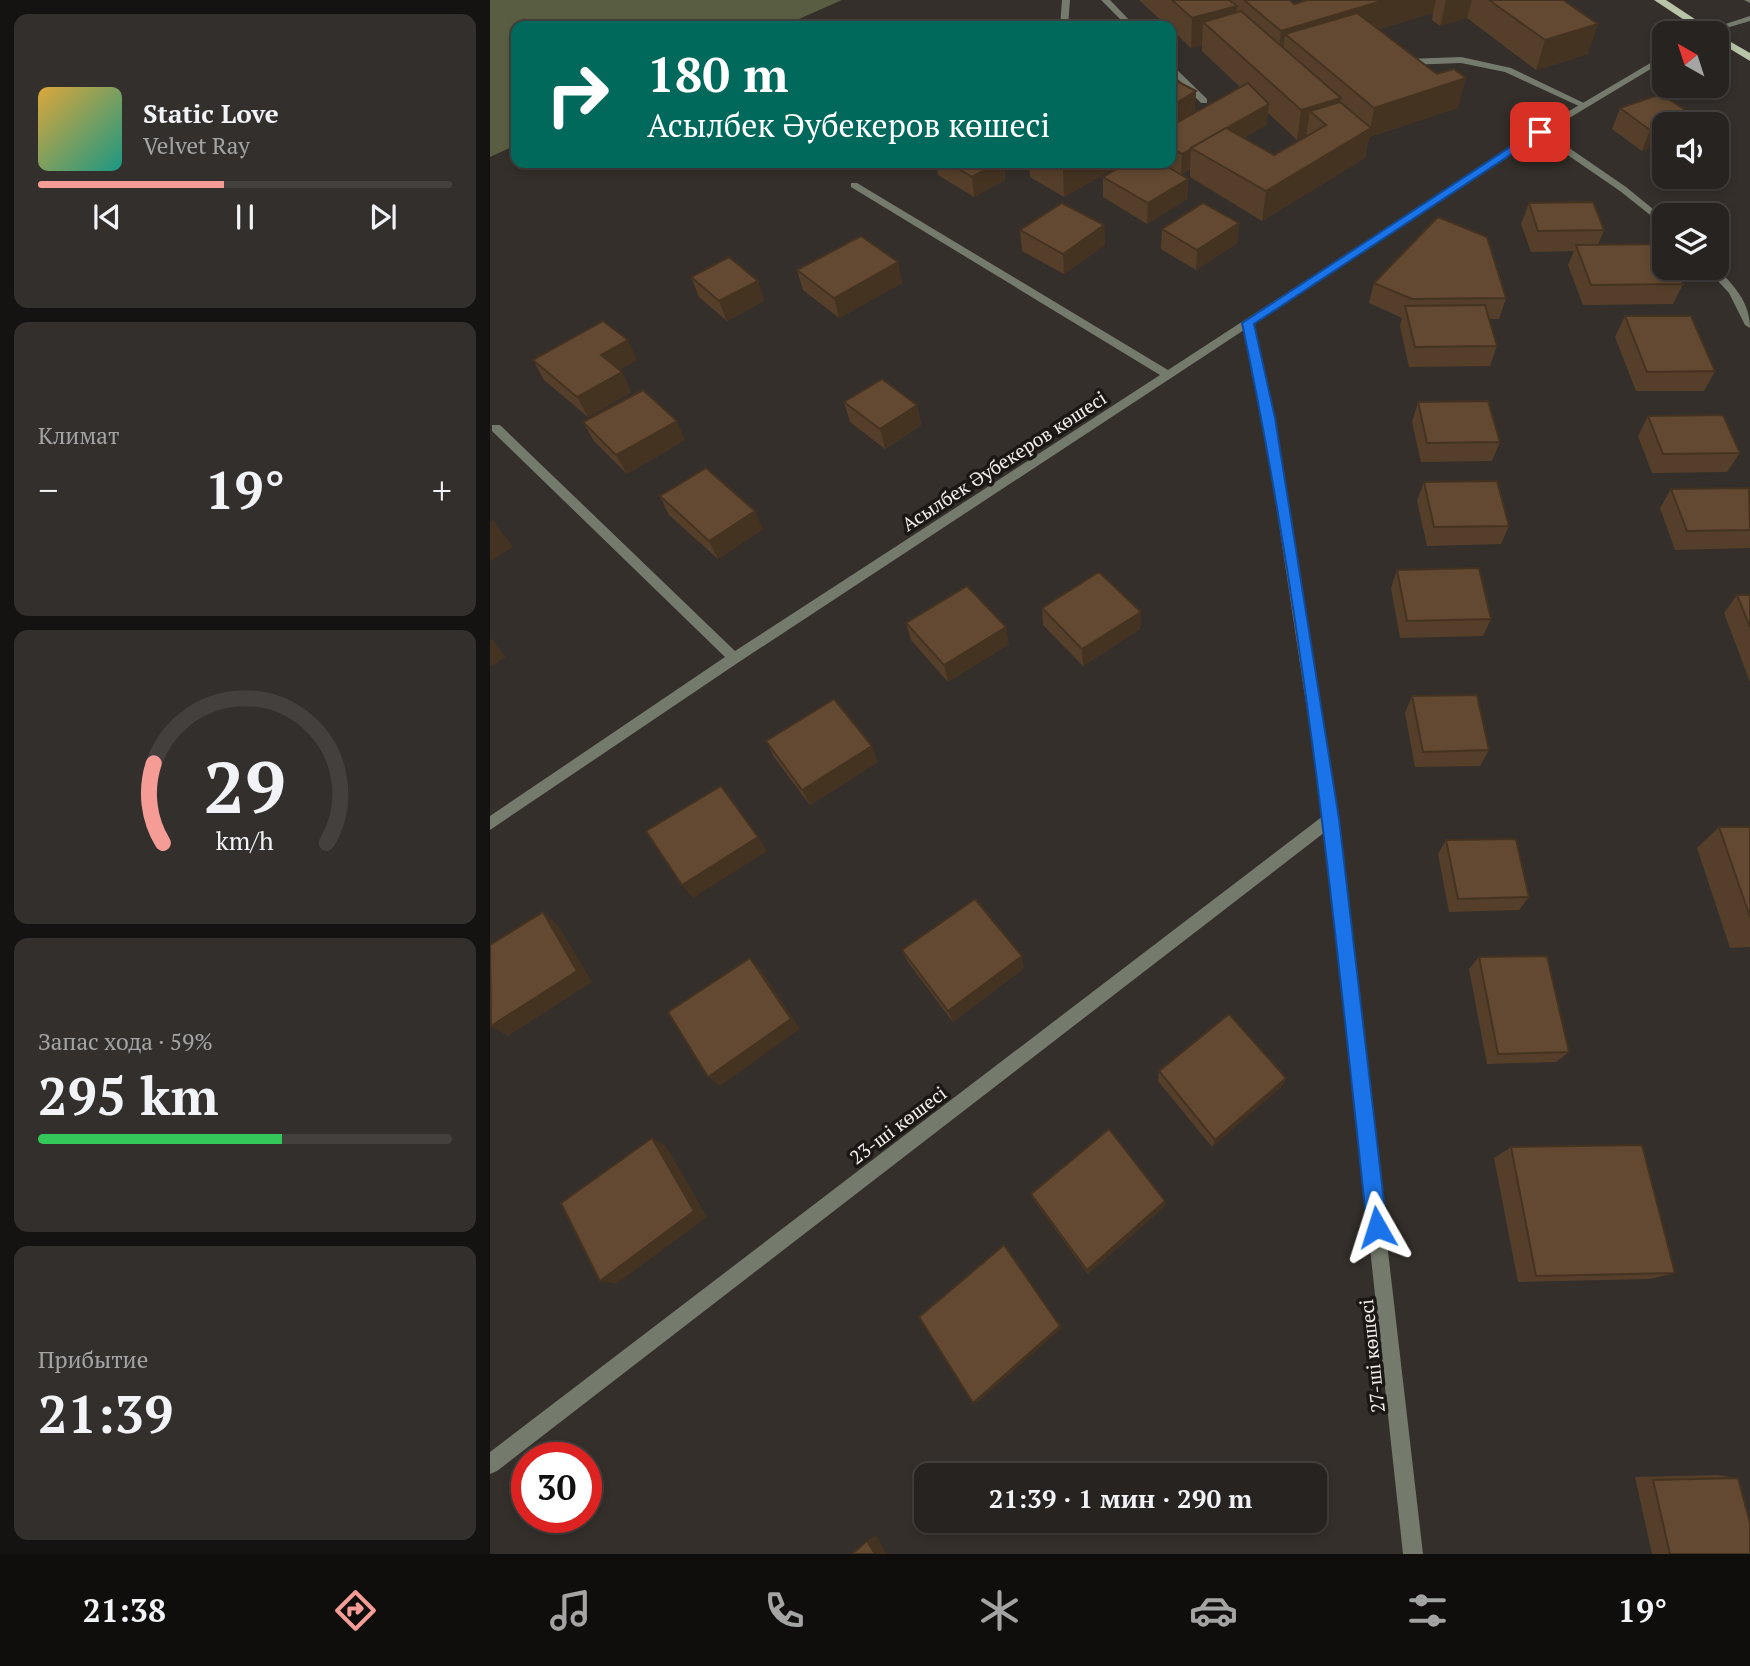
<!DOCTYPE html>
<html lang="ru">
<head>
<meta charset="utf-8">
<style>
	:root { --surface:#272320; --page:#332f2d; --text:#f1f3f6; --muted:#a4a4a5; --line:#43403e; --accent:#f59c96 }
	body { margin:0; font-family:"PT Serif",serif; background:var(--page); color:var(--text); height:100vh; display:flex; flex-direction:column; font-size:26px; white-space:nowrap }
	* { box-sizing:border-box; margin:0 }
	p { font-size:23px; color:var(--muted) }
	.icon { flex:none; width:38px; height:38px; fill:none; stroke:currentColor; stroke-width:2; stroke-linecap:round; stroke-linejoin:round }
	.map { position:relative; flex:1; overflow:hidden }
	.sheet { display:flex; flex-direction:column; gap:14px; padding:14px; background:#151312; width:490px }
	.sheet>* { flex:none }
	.banner { position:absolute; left:21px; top:21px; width:665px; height:147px; border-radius:14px; box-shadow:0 4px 10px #0003,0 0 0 2px var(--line); background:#00695c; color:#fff; overflow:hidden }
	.needle { width:46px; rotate:321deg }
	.buttons { position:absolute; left:1162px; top:21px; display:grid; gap:14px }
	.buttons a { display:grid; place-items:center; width:77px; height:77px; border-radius:14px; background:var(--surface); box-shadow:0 4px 10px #0003,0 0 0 2px var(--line); font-size:35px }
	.speed { position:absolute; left:21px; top:1442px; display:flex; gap:14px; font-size:35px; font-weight:700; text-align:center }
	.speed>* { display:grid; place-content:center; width:91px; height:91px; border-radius:50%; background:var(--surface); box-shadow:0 4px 10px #0003,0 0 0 2px var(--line); line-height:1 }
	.speed .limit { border:10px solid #d22; background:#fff; color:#111 }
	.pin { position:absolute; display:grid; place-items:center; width:60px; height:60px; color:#fff; margin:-30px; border-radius:14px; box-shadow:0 4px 10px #0006 }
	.me { position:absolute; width:77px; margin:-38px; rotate:354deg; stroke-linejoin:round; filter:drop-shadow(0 0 5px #0008) }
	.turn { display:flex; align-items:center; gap:24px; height:147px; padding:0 21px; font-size:32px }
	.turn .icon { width:91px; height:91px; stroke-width:2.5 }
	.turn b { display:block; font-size:49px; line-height:60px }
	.big { font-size:52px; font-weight:800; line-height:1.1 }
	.sheet .card { flex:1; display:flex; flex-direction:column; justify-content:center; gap:10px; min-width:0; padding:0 24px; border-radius:14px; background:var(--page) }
	.sheet .dial { align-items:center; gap:0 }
	.dial svg { height:182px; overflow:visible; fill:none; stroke:var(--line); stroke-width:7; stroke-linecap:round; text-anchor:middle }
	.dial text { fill:var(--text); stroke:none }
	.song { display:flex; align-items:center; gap:21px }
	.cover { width:84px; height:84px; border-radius:10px; background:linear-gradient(135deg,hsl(40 70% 55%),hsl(170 70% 35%)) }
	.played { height:7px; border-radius:4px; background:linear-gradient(90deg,var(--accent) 45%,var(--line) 45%) }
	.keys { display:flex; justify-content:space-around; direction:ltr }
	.heat { display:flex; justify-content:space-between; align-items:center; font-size:38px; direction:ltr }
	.charge { height:10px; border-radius:5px; background:linear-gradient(90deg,#34c759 59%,var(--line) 0) }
	.trip { position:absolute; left:424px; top:1463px; width:413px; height:70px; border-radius:14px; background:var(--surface); box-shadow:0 4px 10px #0003,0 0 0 2px var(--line); font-weight:800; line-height:70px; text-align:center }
	.tabs { display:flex; height:112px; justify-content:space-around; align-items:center; background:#100e0d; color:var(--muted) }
	.tabs .icon { width:49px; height:49px }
	.tabs .active { color:var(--accent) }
	.tabs b { font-size:32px; color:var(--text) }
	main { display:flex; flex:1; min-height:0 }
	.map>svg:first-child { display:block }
	.green { fill:#595d41 }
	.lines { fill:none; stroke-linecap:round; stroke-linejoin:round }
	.lane { fill:#747b6c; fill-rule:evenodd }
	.street { fill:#747b6c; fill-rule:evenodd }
	.primary { fill:#b8c5a8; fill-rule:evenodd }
	.wall { fill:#553f2a; fill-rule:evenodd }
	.shaded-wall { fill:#453322 }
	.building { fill:#634931; stroke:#453322; stroke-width:2 }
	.route { fill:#1a73e8; stroke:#114b97; stroke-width:2 }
	.labels { text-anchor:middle; stroke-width:7; stroke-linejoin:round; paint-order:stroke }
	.street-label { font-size:19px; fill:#f3efed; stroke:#1a1715 }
</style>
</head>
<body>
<main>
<section class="sheet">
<div class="card">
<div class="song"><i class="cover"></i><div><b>Static Love</b><p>Velvet Ray</p></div></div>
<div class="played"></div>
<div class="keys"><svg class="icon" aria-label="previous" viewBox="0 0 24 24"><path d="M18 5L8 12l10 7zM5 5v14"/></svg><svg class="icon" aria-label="pause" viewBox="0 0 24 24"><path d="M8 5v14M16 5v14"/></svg><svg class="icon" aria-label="next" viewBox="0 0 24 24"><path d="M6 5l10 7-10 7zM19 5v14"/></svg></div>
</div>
<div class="card"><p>Климат</p>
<div class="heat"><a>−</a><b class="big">19°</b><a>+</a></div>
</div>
<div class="card dial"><svg viewBox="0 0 100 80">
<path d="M14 69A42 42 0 1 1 86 69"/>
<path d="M14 69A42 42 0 0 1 10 34" stroke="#f59c96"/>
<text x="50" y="56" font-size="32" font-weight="700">29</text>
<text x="50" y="72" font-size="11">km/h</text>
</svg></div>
<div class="card"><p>Запас хода · 59%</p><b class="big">295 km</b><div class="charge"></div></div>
<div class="card"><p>Прибытие</p><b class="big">21:39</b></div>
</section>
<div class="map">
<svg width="1260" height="1554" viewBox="0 0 1260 1554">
	<rect width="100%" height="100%" fill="#342f2a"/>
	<path class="green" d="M 0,0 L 352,0 L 293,26 L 26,26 L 26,145 L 0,157 Z"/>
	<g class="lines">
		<g class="lane">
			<path d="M 572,0 L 580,0 L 578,26 L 570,26 Z"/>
			<path d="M 611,0 L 620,0 L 645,26 L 637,26 Z"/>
			<path d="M 1254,0 L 1260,0 L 1260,3 Z"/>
			<path d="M 1260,16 L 1260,21 L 1219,33 L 1214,31 Z"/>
			<path d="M 971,57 L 1021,68 L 1098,105 L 1091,107 L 1015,72 L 971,63 L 917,65 L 913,62 L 917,59 Z"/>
			<path d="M 681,64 L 717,99 L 717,103 L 711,103 L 681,72 Z"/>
		</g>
		<g class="street">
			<path d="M 1174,55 L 1174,61 L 1056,132 L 1136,187 L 1174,218 L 1174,226 L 1130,191 L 1050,136 L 763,324 L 785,418 L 848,819 L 933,1554 L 913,1554 L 835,832 L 7,1471 L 0,1474 L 0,1452 L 833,816 L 773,418 L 754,330 L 249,662 L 0,830 L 0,816 L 235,657 L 2,431 L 2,425 L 10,425 L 245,651 L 670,375 L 361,187 L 361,183 L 367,183 L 678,370 L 1047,130 Z"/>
			<path d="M 1216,268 L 1227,268 C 1244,286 1260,302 1260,328 L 1255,325 L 1239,293 Z"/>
		</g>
		<g class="primary">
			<path d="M 1164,0 L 1176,0 L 1226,33 L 1214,33 Z"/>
			<path d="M 1227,34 L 1260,53 L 1260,61 L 1227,41 Z"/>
		</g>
	</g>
	<g class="wall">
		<path d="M 649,0 L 800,0 L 804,4 L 817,0 L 1073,0 L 1098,54 L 1046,70 L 977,18 L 950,26 L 942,20 L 943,13 L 889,29 L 968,108 L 879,137 L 875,158 L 772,221 L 700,177 L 700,169 L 691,175 L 698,179 L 697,199 L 657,224 L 613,197 L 613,177 L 637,163 L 681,163 L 681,78 L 706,91 L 704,113 L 750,87 L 712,51 L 712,45 L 701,48 L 681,29 L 681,26 L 677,26 ZM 778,113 L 807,140 L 813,138 L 784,155 L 754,138 L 776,125 Z"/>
		<path d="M 1130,108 L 1204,116 L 1152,151 L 1122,129 Z"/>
		<path d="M 446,163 L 514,163 L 515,180 L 484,197 L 448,175 Z"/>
		<path d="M 539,163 L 633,163 L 574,197 L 540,177 Z"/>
		<path d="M 1039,203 L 1114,230 L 1108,245 L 1193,284 L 1183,304 L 1093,305 L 1078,265 L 1084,251 L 1041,252 L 1031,224 Z"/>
		<path d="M 749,223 L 747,243 L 706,270 L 671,249 L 672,229 Z"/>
		<path d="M 614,225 L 615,245 L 574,274 L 532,251 L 530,230 Z"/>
		<path d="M 408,262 L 412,283 L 349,318 L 313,290 L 307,270 Z"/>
		<path d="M 201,277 L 268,281 L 274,301 L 237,321 L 209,297 Z"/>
		<path d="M 884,283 L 1016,298 L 1009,319 L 999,319 L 1007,346 L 1000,366 L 919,367 L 910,326 L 912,318 L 879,303 Z"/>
		<path d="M 1135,316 L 1225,371 L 1214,391 L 1146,391 L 1125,337 Z"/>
		<path d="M 43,360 L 147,360 L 129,370 L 132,372 L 141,392 L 98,417 L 54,380 Z"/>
		<path d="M 354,402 L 427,405 L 431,425 L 395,449 L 360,422 Z"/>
		<path d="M 928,402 L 1010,442 L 1002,461 L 931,462 L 922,422 Z"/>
		<path d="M 1158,416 L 1250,453 L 1237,472 L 1162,473 L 1148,436 Z"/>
		<path d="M 93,422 L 195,440 L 137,474 L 104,441 Z"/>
		<path d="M 934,482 L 1019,526 L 1011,544 L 937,546 L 927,501 Z"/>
		<path d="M 1181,489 L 1260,489 L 1260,548 L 1185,550 L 1170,508 Z"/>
		<path d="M 170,496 L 273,529 L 228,559 L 179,515 Z"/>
		<path d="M 907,570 L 1001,619 L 993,636 L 910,638 L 901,588 Z"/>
		<path d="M 1247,595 L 1260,595 L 1260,682 L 1234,613 Z"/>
		<path d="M 552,608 L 651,612 L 650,629 L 593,666 L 553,625 Z"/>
		<path d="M 416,623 L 519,644 L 458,682 L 421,640 Z"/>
		<path d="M 922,696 L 999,750 L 990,766 L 925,767 L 915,713 Z"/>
		<path d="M 276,741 L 388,762 L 320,805 L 284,757 Z"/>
		<path d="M 1229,827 L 1260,827 L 1260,947 L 1240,948 L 1207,848 Z"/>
		<path d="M 956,840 L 1039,897 L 1029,910 L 959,912 L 948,854 Z"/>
		<path d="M 412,950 L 534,968 L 463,1022 L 418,962 Z"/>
		<path d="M 989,957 L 1079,1052 L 1066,1062 L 997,1064 L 979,969 Z"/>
		<path d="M 669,1071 L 796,1078 L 791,1087 L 722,1147 L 668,1081 Z"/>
		<path d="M 1021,1147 L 1185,1273 L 1160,1279 L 1028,1282 L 1004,1158 Z"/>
		<path d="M 541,1194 L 675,1201 L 674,1207 L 598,1274 L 544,1200 Z"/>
		<path d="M 1227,1475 L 1248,1478 L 1260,1554 L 1162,1554 L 1145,1477 Z"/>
	</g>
	<g class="shaded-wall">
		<path d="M 895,0 L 946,0 L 943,13 L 816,52 L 795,34 L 792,59 L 788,60 L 791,31 Z"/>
		<path d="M 956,0 L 982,0 L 977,18 L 950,26 Z"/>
		<path d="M 747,6 L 744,36 L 713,22 L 712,45 L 701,48 L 702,18 Z"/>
		<path d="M 1108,24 L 1098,54 L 1046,70 L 1055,40 Z"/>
		<path d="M 976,78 L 968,108 L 879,137 L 875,158 L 772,221 L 776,191 L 880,129 L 884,108 Z"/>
		<path d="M 706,91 L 704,121 L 681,135 L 681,106 Z"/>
		<path d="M 851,98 L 846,128 L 820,111 L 816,137 L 807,140 L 811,110 Z"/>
		<path d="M 779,104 L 776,125 L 719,158 L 703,148 Z"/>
		<path d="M 1204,116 L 1200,124 L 1179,124 Z"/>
		<path d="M 1174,126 L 1174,143 L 1152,151 L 1160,130 Z"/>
		<path d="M 701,149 L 700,169 L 691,175 L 692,154 Z"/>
		<path d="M 508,163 L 514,163 L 515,180 L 484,197 L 482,177 Z"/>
		<path d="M 581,163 L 633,163 L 574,197 L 573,168 Z"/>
		<path d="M 698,179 L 697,199 L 657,224 L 658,203 Z"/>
		<path d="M 749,223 L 747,243 L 706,270 L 707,250 Z"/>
		<path d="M 614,225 L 615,245 L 574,274 L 573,254 Z"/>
		<path d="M 408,262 L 412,283 L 349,318 L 344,298 Z"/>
		<path d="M 268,281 L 274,301 L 237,321 L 229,301 Z"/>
		<path d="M 138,340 L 147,360 L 121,375 L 111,355 Z"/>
		<path d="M 132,372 L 141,392 L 98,417 L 87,397 Z"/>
		<path d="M 427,405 L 431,425 L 395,449 L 390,429 Z"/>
		<path d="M 187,421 L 195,440 L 137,474 L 126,455 Z"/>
		<path d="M 265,511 L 273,529 L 228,559 L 219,541 Z"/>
		<path d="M 3,520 L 23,547 L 0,561 L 0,522 Z"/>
		<path d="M 651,612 L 650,629 L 593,666 L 592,649 Z"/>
		<path d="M 516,627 L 519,644 L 458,682 L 454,665 Z"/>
		<path d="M 2,639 L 16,657 L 0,667 L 0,641 Z"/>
		<path d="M 382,746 L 388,762 L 320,805 L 312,790 Z"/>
		<path d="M 268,837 L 277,851 L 203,898 L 192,885 Z"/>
		<path d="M 53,912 L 68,925 L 102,982 L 18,1036 L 1,1026 Z"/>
		<path d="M 532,956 L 534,968 L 463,1022 L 458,1011 Z"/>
		<path d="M 260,958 L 270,969 L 310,1029 L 230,1086 L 218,1077 Z"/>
		<path d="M 796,1078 L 791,1087 L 722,1147 L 725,1140 Z"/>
		<path d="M 162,1138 L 176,1146 L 217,1217 L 126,1284 L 110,1281 Z"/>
		<path d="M 675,1201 L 674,1207 L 598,1274 L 597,1270 Z"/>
		<path d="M 514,1245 L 572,1328 L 488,1402 L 483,1403 Z"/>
		<path d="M 386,1535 L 397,1554 L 385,1554 L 377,1541 Z"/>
	</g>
	<g class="building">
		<path d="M 682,0 L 739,0 L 747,6 L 702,18 Z"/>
		<path d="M 754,0 L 800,0 L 804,4 L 817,0 L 895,0 L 791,31 Z"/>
		<path d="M 999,0 L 1073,0 L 1108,24 L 1055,40 Z"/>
		<path d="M 751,11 L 851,98 L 811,110 L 713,22 Z"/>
		<path d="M 867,13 L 947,74 L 964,69 L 976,78 L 884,108 L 795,34 Z"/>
		<path d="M 681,78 L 706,91 L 681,106 Z"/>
		<path d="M 758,83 L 779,104 L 701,148 L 701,149 L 692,154 L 681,148 L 681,126 Z"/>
		<path d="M 1171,94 L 1204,116 L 1179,124 L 1174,124 L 1174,126 L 1160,130 L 1130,108 Z"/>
		<path d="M 850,102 L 881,128 L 776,191 L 701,148 L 736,128 L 784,155 L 836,125 L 820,111 Z"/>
		<path d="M 459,163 L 508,163 L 482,177 Z"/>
		<path d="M 564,163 L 581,163 L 573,168 Z"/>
		<path d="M 637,163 L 671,163 L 698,179 L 658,203 L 613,177 Z"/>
		<path d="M 1103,202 L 1114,230 L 1048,231 L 1039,203 Z"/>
		<path d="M 572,203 L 614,225 L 573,254 L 530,230 Z"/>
		<path d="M 713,203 L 749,223 L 707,250 L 672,229 Z"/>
		<path d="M 948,217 L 997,237 L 1016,298 L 922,299 L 884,283 Z"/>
		<path d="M 371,236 L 408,262 L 344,298 L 307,270 Z"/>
		<path d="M 1174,244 L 1174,268 L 1186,268 L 1193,284 L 1101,285 L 1086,245 Z"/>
		<path d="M 239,257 L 268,281 L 229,301 L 201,277 Z"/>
		<path d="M 995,305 L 1007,346 L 925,347 L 915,306 Z"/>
		<path d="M 1135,316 L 1201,316 L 1225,371 L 1157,372 Z"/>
		<path d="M 113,321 L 138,340 L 111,355 L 132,372 L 87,397 L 43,360 Z"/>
		<path d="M 392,379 L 427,405 L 390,429 L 354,402 Z"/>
		<path d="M 153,390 L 187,421 L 126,455 L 93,422 Z"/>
		<path d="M 998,401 L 1010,442 L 937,443 L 928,402 Z"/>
		<path d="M 1233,415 L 1250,453 L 1173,454 L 1158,416 Z"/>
		<path d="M 216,468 L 265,511 L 219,541 L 170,496 Z"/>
		<path d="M 1007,481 L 1019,526 L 944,527 L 934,482 Z"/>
		<path d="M 1259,488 L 1260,530 L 1197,531 L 1181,489 Z"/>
		<path d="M 989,568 L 1001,619 L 917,621 L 907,570 Z"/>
		<path d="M 609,572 L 651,612 L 592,649 L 552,608 Z"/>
		<path d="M 477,586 L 516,627 L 454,665 L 416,623 Z"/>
		<path d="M 1247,595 L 1260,595 L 1260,627 Z"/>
		<path d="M 987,695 L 999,750 L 933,752 L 922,696 Z"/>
		<path d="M 344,699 L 382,746 L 312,790 L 276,741 Z"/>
		<path d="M 231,786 L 268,837 L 192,885 L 156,831 Z"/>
		<path d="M 1229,827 L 1260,827 L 1260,917 Z"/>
		<path d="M 1026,839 L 1039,897 L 968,899 L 956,840 Z"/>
		<path d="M 485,899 L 532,956 L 458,1011 L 412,950 Z"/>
		<path d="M 53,912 L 87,971 L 1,1026 L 0,945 Z"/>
		<path d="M 1057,956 L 1079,1052 L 1008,1054 L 989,957 Z"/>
		<path d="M 260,958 L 301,1019 L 218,1077 L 178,1012 Z"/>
		<path d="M 739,1014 L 796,1078 L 725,1140 L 669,1071 Z"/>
		<path d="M 619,1129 L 675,1201 L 597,1270 L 541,1194 Z"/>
		<path d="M 162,1138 L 204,1211 L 110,1281 L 71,1203 Z"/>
		<path d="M 1152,1145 L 1185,1273 L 1046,1276 L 1021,1147 Z"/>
		<path d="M 514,1245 L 570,1326 L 483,1403 L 429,1317 Z"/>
		<path d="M 1248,1478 L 1260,1523 L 1260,1554 L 1180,1554 L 1163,1480 Z"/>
		<path d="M 377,1541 L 385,1554 L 362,1554 Z"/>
	</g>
	<path class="route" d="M 1046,130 L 1055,132 L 764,324 L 785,418 L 849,819 L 897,1227 L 894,1234 L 887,1237 L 880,1234 L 877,1227 C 845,926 815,620 752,323 Z"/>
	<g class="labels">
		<g class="street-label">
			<text transform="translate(514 461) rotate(-33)" y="7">Асылбек Әубекеров көшесі</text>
			<text transform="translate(408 1125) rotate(-37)" y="7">23-ші көшесі</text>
			<text transform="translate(882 1356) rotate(-96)" y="7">27-ші көшесі</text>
		</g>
	</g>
</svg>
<div class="buttons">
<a><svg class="needle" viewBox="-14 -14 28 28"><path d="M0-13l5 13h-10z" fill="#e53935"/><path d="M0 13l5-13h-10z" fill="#a4a4a5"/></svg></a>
<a><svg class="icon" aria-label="sound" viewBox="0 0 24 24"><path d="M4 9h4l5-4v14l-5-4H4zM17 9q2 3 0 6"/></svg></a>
<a><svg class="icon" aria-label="layers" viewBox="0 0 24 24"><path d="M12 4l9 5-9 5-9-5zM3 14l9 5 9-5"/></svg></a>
</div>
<div class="speed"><div class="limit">30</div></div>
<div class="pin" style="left:1050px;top:132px;background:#d93025"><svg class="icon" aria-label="arrive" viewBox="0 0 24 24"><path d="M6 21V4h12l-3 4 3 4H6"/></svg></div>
<svg class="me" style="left:887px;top:1227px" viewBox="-20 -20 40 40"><path d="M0-17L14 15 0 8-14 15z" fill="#1a73e8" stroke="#fff" stroke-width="4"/></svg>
<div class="trip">21:39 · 1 мин · 290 m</div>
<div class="banner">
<div class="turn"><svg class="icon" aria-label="right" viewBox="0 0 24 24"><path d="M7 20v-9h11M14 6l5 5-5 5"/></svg><div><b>180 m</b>Асылбек Әубекеров көшесі</div></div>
</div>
</div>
</main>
<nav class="tabs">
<b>21:38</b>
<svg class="icon active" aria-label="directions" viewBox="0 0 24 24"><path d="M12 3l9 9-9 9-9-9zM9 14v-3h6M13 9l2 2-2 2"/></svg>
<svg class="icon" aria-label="music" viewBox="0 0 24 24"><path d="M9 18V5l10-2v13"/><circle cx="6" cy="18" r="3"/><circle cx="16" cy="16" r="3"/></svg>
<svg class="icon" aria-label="phone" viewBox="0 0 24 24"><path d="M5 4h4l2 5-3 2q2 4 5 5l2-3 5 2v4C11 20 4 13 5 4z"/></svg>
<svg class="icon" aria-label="climate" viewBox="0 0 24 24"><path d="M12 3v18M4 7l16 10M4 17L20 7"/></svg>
<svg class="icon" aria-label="car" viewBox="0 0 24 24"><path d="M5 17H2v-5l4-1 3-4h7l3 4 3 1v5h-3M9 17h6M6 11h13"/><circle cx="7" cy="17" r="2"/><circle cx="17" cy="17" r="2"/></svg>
<svg class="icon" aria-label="filters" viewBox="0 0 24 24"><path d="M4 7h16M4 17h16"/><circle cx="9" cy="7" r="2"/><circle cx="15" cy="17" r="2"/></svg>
<b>19°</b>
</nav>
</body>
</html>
